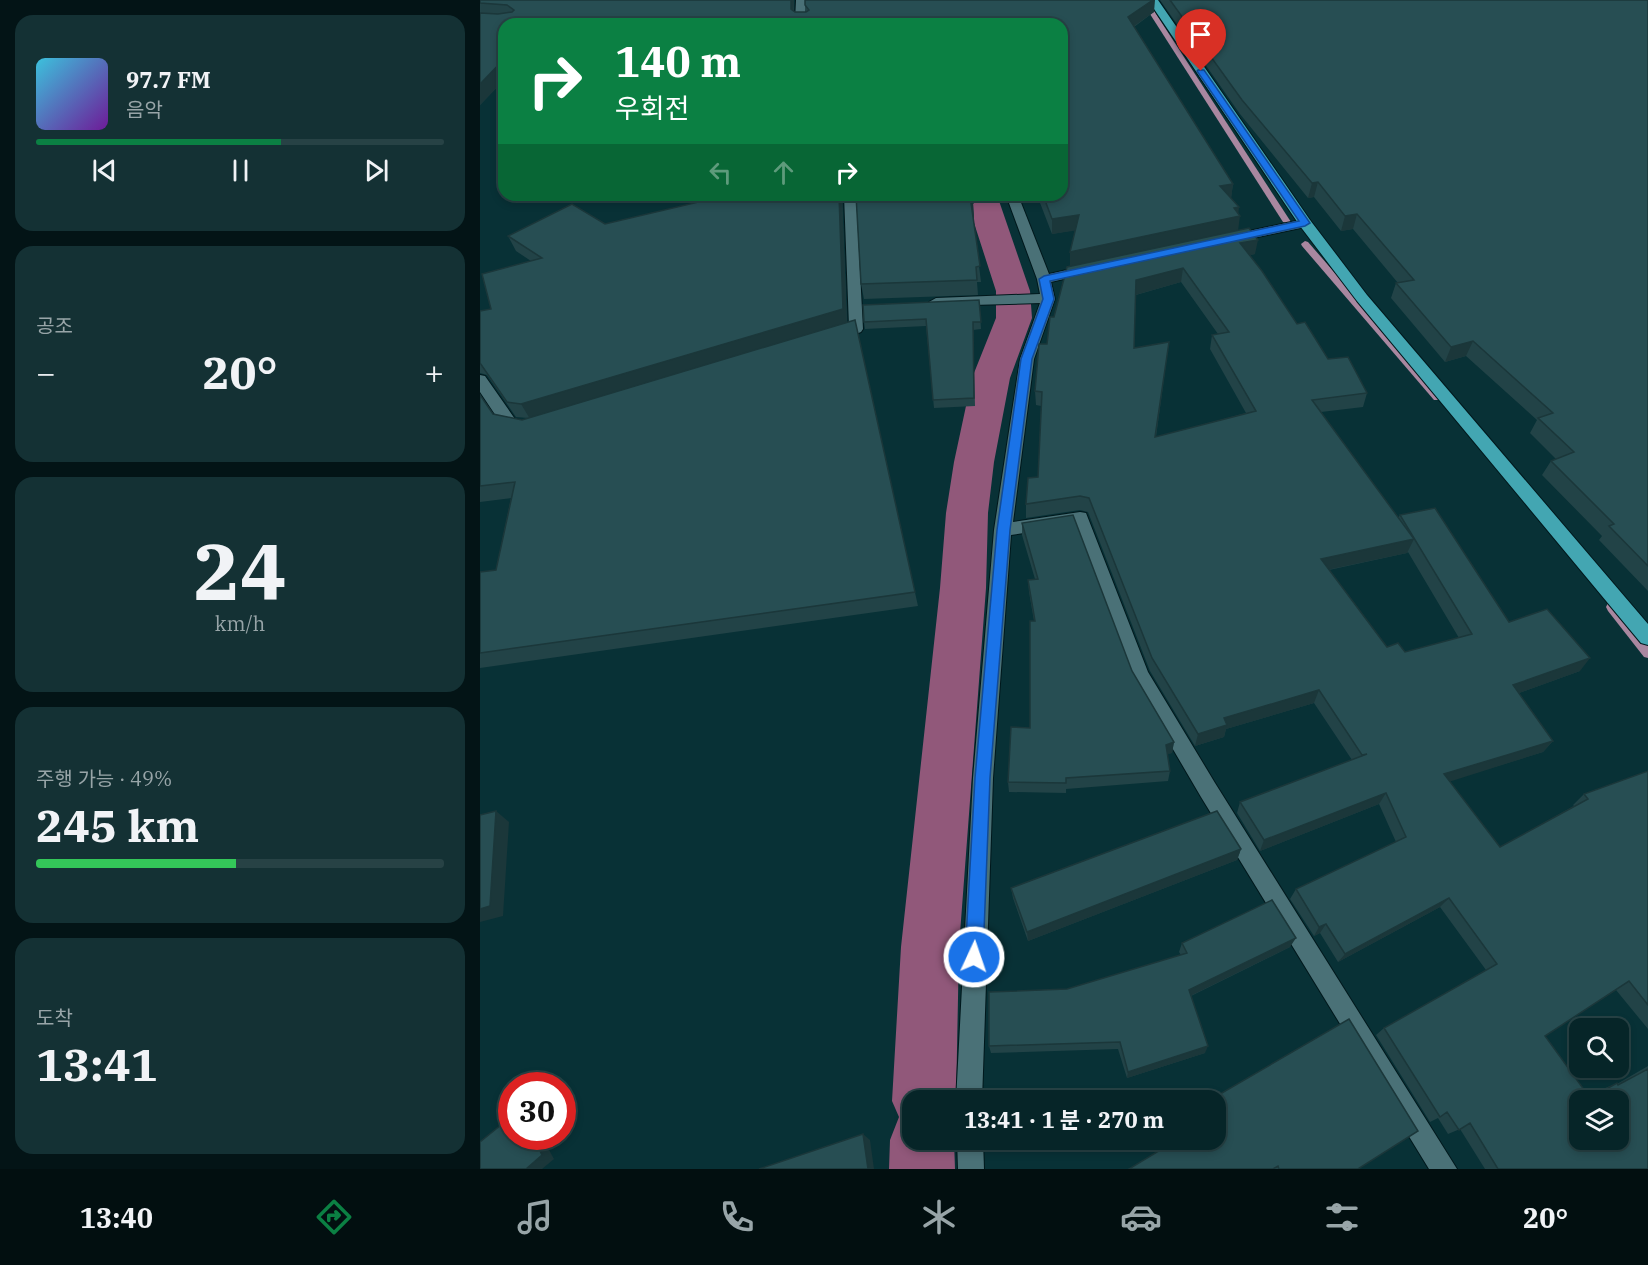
<!DOCTYPE html>
<html lang="ko">
<head>
<meta charset="utf-8">
<style>
	:root { --surface:#062528; --page:#143134; --text:#f1f3f6; --muted:#98a5a8; --line:#274245; --accent:#0b8043 }
	body { margin:0; font-family:"IBM Plex Serif","Noto Sans KR",serif; background:var(--page); color:var(--text); height:100vh; display:flex; flex-direction:column; font-size:22px; white-space:nowrap }
	* { box-sizing:border-box; margin:0 }
	p { font-size:20px; color:var(--muted) }
	.icon { flex:none; width:33px; height:33px; fill:none; stroke:currentColor; stroke-width:2; stroke-linecap:round; stroke-linejoin:round }
	.map { position:relative; flex:1; overflow:hidden }
	.panel { display:flex; flex-direction:column; gap:15px; padding:15px; background:#031416; width:480px }
	.panel>* { flex:none }
	.hud { position:absolute; left:18px; top:18px; width:570px; height:183px; border-radius:18px; box-shadow:0 3px 9px #0003,0 0 0 2px var(--line); background:#0b8043; color:#fff; overflow:hidden }
	.tools { position:absolute; left:1089px; top:1018px; display:grid; gap:12px }
	.tools a { display:grid; place-items:center; width:60px; height:60px; border-radius:12px; background:var(--surface); box-shadow:0 3px 9px #0003,0 0 0 2px var(--line); font-size:30px }
	.speed { position:absolute; left:18px; top:1072px; display:flex; gap:12px; font-size:30px; font-weight:700; text-align:center }
	.speed>* { display:grid; place-content:center; width:78px; height:78px; border-radius:50%; background:var(--surface); box-shadow:0 3px 9px #0003,0 0 0 2px var(--line); line-height:1 }
	.speed .limit { border:9px solid #d22; background:#fff; color:#111 }
	.pin { position:absolute; display:grid; place-items:center; width:51px; height:51px; color:#fff; margin:-62px -26px; border-radius:50% 50% 50% 0; rotate:-45deg; box-shadow:0 0 6px #0007 }
	.pin .icon { rotate:45deg }
	.me { position:absolute; width:66px; margin:-33px; rotate:3deg; stroke-linejoin:round; filter:drop-shadow(0 0 4px #0008) }
	.turn { display:flex; align-items:center; gap:21px; height:126px; padding:0 18px; font-size:27px }
	.turn .icon { width:78px; height:78px; stroke-width:2.5 }
	.turn b { display:block; font-size:42px; line-height:51px }
	.lanes { display:flex; align-items:center; height:57px; padding:0 18px; background:#0003; justify-content:center; gap:30px; direction:ltr }
	.lanes .off { opacity:.35 }
	.big { font-size:45px; font-weight:700; line-height:1.1 }
	.panel .card { flex:1; display:flex; flex-direction:column; justify-content:center; gap:9px; min-width:0; padding:0 21px; border-radius:18px; background:var(--page) }
	.panel .dial { align-items:center; gap:0 }
	.dial b { font-size:78px; line-height:1 }
	.song { display:flex; align-items:center; gap:18px }
	.cover { width:72px; height:72px; border-radius:9px; background:linear-gradient(135deg,hsl(190 70% 55%),hsl(280 70% 35%)) }
	.played { height:6px; border-radius:3px; background:linear-gradient(90deg,var(--accent) 60%,var(--line) 60%) }
	.keys { display:flex; justify-content:space-around; direction:ltr }
	.heat { display:flex; justify-content:space-between; align-items:center; font-size:33px; direction:ltr }
	.charge { height:9px; border-radius:4px; background:linear-gradient(90deg,#34c759 49%,var(--line) 0) }
	.trip { position:absolute; left:422px; top:1090px; width:324px; height:60px; border-radius:18px; background:var(--surface); box-shadow:0 3px 9px #0003,0 0 0 2px var(--line); font-weight:700; line-height:60px; text-align:center }
	.tab-bar { display:flex; height:96px; justify-content:space-around; align-items:center; background:#020f10; color:var(--muted) }
	.tab-bar .icon { width:42px; height:42px }
	.tab-bar .on { color:var(--accent) }
	.tab-bar b { font-size:27px; color:var(--text) }
	main { display:flex; flex:1; min-height:0 }
	.map>svg:first-child { display:block }
	.lines { fill:none; stroke-linecap:round; stroke-linejoin:round }
	.stream { fill:#a987a0; fill-rule:evenodd }
	.canal { fill:#91587a; fill-rule:evenodd }
	.street-casing { stroke:#00181c; stroke-width:2 }
	.primary-casing { stroke:#00181c; stroke-width:2 }
	.street { fill:#4a7177; fill-rule:evenodd }
	.primary { fill:#43a6b2; fill-rule:evenodd }
	.wall { fill:#224347; fill-rule:evenodd }
	.shaded-wall { fill:#1b373a }
	.building { fill:#274e53; stroke:#1b373a; stroke-width:1.5; fill-rule:evenodd }
	.route { fill:#1a73e8; stroke:#114b97; stroke-width:1.5 }
</style>
</head>
<body>
<main>
<section class="panel">
<div class="card">
<div class="song"><i class="cover"></i><div><b>97.7 FM</b><p>음악</p></div></div>
<div class="played"></div>
<div class="keys"><svg class="icon" aria-label="previous" viewBox="0 0 24 24"><path d="M18 5L8 12l10 7zM5 5v14"/></svg><svg class="icon" aria-label="pause" viewBox="0 0 24 24"><path d="M8 5v14M16 5v14"/></svg><svg class="icon" aria-label="next" viewBox="0 0 24 24"><path d="M6 5l10 7-10 7zM19 5v14"/></svg></div>
</div>
<div class="card"><p>공조</p>
<div class="heat"><a>−</a><b class="big">20°</b><a>+</a></div>
</div>
<div class="card dial"><b>24</b><p>km/h</p></div>
<div class="card"><p>주행 가능 · 49%</p><b class="big">245 km</b><div class="charge"></div></div>
<div class="card"><p>도착</p><b class="big">13:41</b></div>
</section>
<div class="map">
<svg width="1168" height="1169" viewBox="0 0 1168 1169">
	<rect width="100%" height="100%" fill="#083136"/>
	<g class="lines">
		<g class="stream">
			<path d="M 661,0 L 667,0 L 811,222 L 810,224 L 803,222 Z"/>
			<path d="M 825,241 L 828,242 L 962,396 L 963,398 L 962,400 L 954,400 L 822,246 L 821,244 Z"/>
			<path d="M 1132,602 L 1136,603 L 1168,644 L 1168,658 L 1164,657 L 1128,611 L 1126,607 L 1128,603 Z"/>
		</g>
		<path class="canal" d="M 485,195 L 517,195 L 550,291 L 552,318 L 530,378 L 514,462 L 508,513 L 506,588 L 479,947 L 476,1101 L 432,1101 L 432,1140 L 474,1140 L 475,1169 L 409,1169 L 410,1140 L 419,1117 L 412,1101 L 421,947 L 460,588 L 466,513 L 474,462 L 492,378 L 516,318 L 516,291 Z"/>
		<g class="street-casing">
			<g id="street">
				<path d="M 316,0 L 326,0 L 325,20 L 329,24 L 318,24 L 315,21 Z"/>
				<path d="M 364,195 L 376,195 L 383,329 L 381,332 L 358,341 L 353,339 L 351,336 L 353,333 L 369,327 Z"/>
				<path d="M 526,195 L 538,195 L 569,274 L 609,265 L 616,269 L 614,272 L 571,282 L 575,299 L 554,359 L 533,522 L 600,512 L 606,513 L 668,672 L 735,783 L 977,1169 L 949,1169 L 721,797 L 653,681 L 594,525 L 531,535 L 513,778 L 502,1101 L 476,1101 L 493,778 L 514,530 L 540,359 L 560,303 L 456,306 L 449,302 L 456,298 L 560,294 L 557,279 Z"/>
				<path d="M 825,219 L 830,220 L 831,223 L 830,226 L 750,243 L 743,239 L 750,235 Z"/>
				<path d="M 0,375 L 5,376 L 35,419 L 50,422 L 52,426 L 50,430 L 44,432 L 24,428 L 0,392 Z"/>
				<path d="M 477,1140 L 503,1140 L 504,1169 L 478,1169 Z"/>
			</g>
		</g>
		<g class="primary-casing">
			<path id="primary" d="M 668,0 L 678,0 L 830,220 L 887,295 L 1168,624 L 1168,645 L 1161,643 L 877,301 L 820,226 Z"/>
		</g>
		<use href="#street" class="street"/>
		<use href="#primary" class="primary"/>
	</g>
	<g class="wall">
		<path d="M 0,0 L 314,0 L 314,11 L 315,12 L 326,12 L 325,5 L 674,12 L 654,27 L 753,184 L 751,198 L 758,214 L 758,230 L 775,254 L 770,255 L 817,324 L 848,359 L 887,393 L 883,407 L 841,412 L 918,518 L 920,515 L 1029,622 L 1100,671 L 1039,693 L 1073,741 L 1063,752 L 969,781 L 1020,847 L 1094,806 L 1093,805 L 1104,794 L 1168,771 L 1168,1029 L 1136,990 L 1065,1036 L 1109,1097 L 1123,1089 L 1137,1083 L 1137,1084 L 1168,1066 L 1168,1169 L 1005,1169 L 980,1129 L 968,1134 L 958,1118 L 950,1122 L 896,1035 L 904,1028 L 1006,970 L 960,907 L 858,962 L 840,933 L 834,936 L 810,899 L 816,889 L 916,842 L 899,804 L 780,851 L 757,813 L 760,802 L 872,760 L 834,703 L 746,729 L 744,737 L 715,746 L 670,671 L 608,512 L 600,510 L 546,518 L 546,504 L 558,477 L 561,406 L 556,405 L 555,391 L 574,317 L 590,266 L 595,230 L 572,234 L 557,195 L 582,195 L 582,24 L 24,24 L 24,80 L 0,105 ZM 701,282 L 738,334 L 732,335 L 730,349 L 766,413 L 676,437 L 687,356 L 654,348 L 656,295 ZM 928,552 L 979,638 L 925,652 L 907,647 L 849,570 L 927,553 Z"/>
		<path d="M 680,0 L 1168,0 L 1168,591 L 1119,540 L 1122,536 L 1062,475 L 1071,461 L 1076,459 L 1050,433 L 1057,420 L 986,356 L 965,362 L 911,298 L 916,283 L 918,283 L 873,229 L 861,231 L 834,197 L 828,198 L 760,114 Z"/>
		<path d="M 223,195 L 362,195 L 367,323 L 375,320 L 438,606 L 0,668 L 0,572 L 16,570 L 31,498 L 0,502 L 0,395 L 13,414 L 42,420 L 48,418 L 36,417 L 7,375 L 0,373 L 0,311 L 11,309 L 51,261 L 36,251 L 28,236 L 125,224 L 223,201 Z"/>
		<path d="M 493,203 L 494,218 L 493,218 L 501,282 L 497,282 L 498,295 L 384,299 L 381,284 Z"/>
		<path d="M 499,300 L 501,329 L 493,330 L 495,406 L 454,408 L 446,326 L 385,329 L 384,322 Z"/>
		<path d="M 542,523 L 652,671 L 694,742 L 692,753 L 687,754 L 690,771 L 688,781 L 586,789 L 586,793 L 529,792 L 528,782 L 550,728 L 554,621 L 549,592 L 548,580 L 555,579 L 542,535 Z"/>
		<path d="M 761,849 L 757,860 L 548,941 L 533,898 L 531,888 Z"/>
		<path d="M 702,943 L 810,947 L 711,996 L 725,1053 L 647,1078 L 638,1049 L 511,1053 L 509,1046 L 587,989 L 701,955 L 699,952 Z"/>
		<path d="M 678,1140 L 735,1140 L 878,1169 L 649,1169 L 683,1149 Z"/>
	</g>
	<g class="shaded-wall">
		<path d="M 311,0 L 314,0 L 313,23 L 311,9 Z"/>
		<path d="M 673,0 L 675,0 L 674,12 L 647,31 L 648,17 Z"/>
		<path d="M 24,59 L 24,80 L 0,105 L 0,84 Z"/>
		<path d="M 838,182 L 834,197 L 828,198 L 832,183 Z"/>
		<path d="M 753,184 L 751,199 L 740,186 Z"/>
		<path d="M 359,195 L 362,195 L 367,324 L 50,419 L 41,404 Z"/>
		<path d="M 491,203 L 493,203 L 494,218 L 492,218 Z"/>
		<path d="M 759,207 L 758,217 L 760,216 L 758,231 L 590,267 L 590,252 Z"/>
		<path d="M 877,214 L 873,229 L 861,231 L 865,216 Z"/>
		<path d="M 599,215 L 599,230 L 572,234 L 572,219 Z"/>
		<path d="M 778,240 L 775,254 L 758,258 L 760,243 Z"/>
		<path d="M 703,268 L 701,282 L 655,295 L 656,280 Z"/>
		<path d="M 993,341 L 986,356 L 965,362 L 971,347 Z"/>
		<path d="M 934,539 L 927,553 L 837,572 L 841,559 Z"/>
		<path d="M 1110,658 L 1100,671 L 1025,698 L 1033,685 Z"/>
		<path d="M 839,690 L 834,703 L 746,729 L 744,737 L 715,746 L 718,734 L 744,718 Z"/>
		<path d="M 1073,741 L 1063,752 L 956,786 L 964,774 Z"/>
		<path d="M 694,742 L 692,753 L 684,755 L 686,745 Z"/>
		<path d="M 906,793 L 899,804 L 780,851 L 784,840 Z"/>
		<path d="M 16,811 L 29,822 L 23,916 L 0,922 L 0,909 Z"/>
		<path d="M 761,849 L 757,860 L 548,941 L 547,932 Z"/>
		<path d="M 969,898 L 960,907 L 858,962 L 865,954 Z"/>
		<path d="M 846,924 L 840,933 L 834,936 L 839,927 Z"/>
		<path d="M 816,938 L 810,947 L 706,998 L 709,990 Z"/>
		<path d="M 728,1046 L 725,1053 L 647,1078 L 648,1072 Z"/>
		<path d="M 383,1134 L 390,1140 L 394,1169 L 388,1169 Z"/>
		<path d="M 53,1137 L 62,1137 L 74,1159 L 62,1169 L 46,1169 Z"/>
	</g>
	<g class="building">
		<path d="M 0,0 L 311,0 L 311,9 L 315,12 L 326,12 L 329,10 L 325,5 L 325,0 L 673,0 L 648,17 L 753,184 L 740,186 L 759,207 L 754,208 L 760,216 L 590,252 L 599,215 L 572,219 L 563,195 L 582,195 L 582,24 L 24,24 L 24,59 L 0,84 L 0,13 L 18,14 L 32,12 L 34,10 L 27,5 L 0,3 Z"/>
		<path d="M 690,0 L 1168,0 L 1168,566 L 1129,526 L 1134,524 L 1071,461 L 1094,452 L 1058,418 L 1073,413 L 993,341 L 971,347 L 916,283 L 934,280 L 877,214 L 865,216 L 838,182 L 832,183 L 762,100 Z"/>
		<path d="M 223,195 L 359,195 L 363,309 L 41,404 L 27,402 L 0,363 L 0,311 L 11,309 L 2,274 L 62,258 L 28,236 L 92,204 L 125,224 L 223,201 Z"/>
		<path d="M 376,195 L 491,195 L 493,203 L 491,203 L 500,266 L 496,267 L 497,280 L 381,284 Z"/>
		<path d="M 769,228 L 778,240 L 760,243 L 782,271 L 817,324 L 825,322 L 848,359 L 868,357 L 887,393 L 832,400 L 934,539 L 841,559 L 907,647 L 918,643 L 925,652 L 992,634 L 920,515 L 955,508 L 1029,622 L 1067,609 L 1110,658 L 1033,685 L 1073,741 L 964,774 L 1020,847 L 1108,799 L 1104,794 L 1168,771 L 1168,1005 L 1149,981 L 1065,1036 L 1110,1098 L 1137,1083 L 1138,1085 L 1168,1069 L 1168,1169 L 1018,1169 L 990,1123 L 979,1130 L 967,1112 L 960,1117 L 904,1028 L 1017,964 L 969,898 L 865,954 L 846,924 L 839,927 L 816,889 L 926,837 L 906,793 L 784,840 L 760,802 L 887,754 L 882,755 L 839,690 L 744,718 L 747,725 L 718,734 L 672,658 L 609,498 L 600,496 L 546,504 L 548,478 L 558,477 L 562,392 L 555,391 L 559,344 L 567,344 L 570,317 L 574,317 L 587,267 ZM 703,268 L 749,332 L 732,335 L 776,411 L 675,437 L 689,342 L 654,348 L 656,280 ZM 1100,1101 L 1138,1101 L 1138,1140 L 1100,1140 Z"/>
		<path d="M 499,300 L 501,322 L 493,322 L 494,398 L 453,400 L 446,319 L 384,322 L 383,305 Z"/>
		<path d="M 375,320 L 435,592 L 0,653 L 0,572 L 16,570 L 35,482 L 0,486 L 0,395 L 13,414 L 42,420 Z"/>
		<path d="M 593,515 L 652,671 L 694,742 L 686,745 L 690,771 L 586,778 L 586,783 L 528,782 L 531,727 L 550,728 L 550,621 L 555,621 L 548,580 L 558,579 L 542,523 Z"/>
		<path d="M 16,811 L 10,906 L 0,909 L 0,815 Z"/>
		<path d="M 737,811 L 761,849 L 547,932 L 531,888 Z"/>
		<path d="M 792,900 L 816,938 L 709,990 L 728,1046 L 648,1072 L 640,1042 L 509,1046 L 509,992 L 587,989 L 707,953 L 702,943 Z"/>
		<path d="M 869,1019 L 938,1131 L 878,1169 L 799,1169 L 798,1166 L 793,1169 L 649,1169 L 687,1146 L 684,1140 L 735,1140 L 735,1101 L 728,1101 Z"/>
		<path d="M 32,1116 L 32,1137 L 53,1137 L 62,1155 L 46,1169 L 0,1169 L 0,1142 Z"/>
		<path d="M 383,1134 L 388,1169 L 279,1169 Z"/>
	</g>
	<path class="route" d="M 718,70 L 724,70 L 830,223 L 825,226 L 570,281 L 574,299 L 552,359 L 530,530 L 510,778 L 503,957 L 500,963 L 494,966 L 488,963 L 485,957 L 495,778 L 517,530 L 541,359 L 563,299 L 559,279 L 564,276 L 819,221 L 717,71 Z"/>
</svg>
<div class="tools">
<a><svg class="icon" aria-label="search" viewBox="0 0 24 24"><circle cx="10" cy="10" r="6"/><path d="M15 15l6 6"/></svg></a>
<a><svg class="icon" aria-label="layers" viewBox="0 0 24 24"><path d="M12 4l9 5-9 5-9-5zM3 14l9 5 9-5"/></svg></a>
</div>
<div class="speed"><div class="limit">30</div></div>
<div class="pin" style="left:721px;top:71px;background:#d93025"><svg class="icon" aria-label="arrive" viewBox="0 0 24 24"><path d="M6 21V4h12l-3 4 3 4H6"/></svg></div>
<svg class="me" style="left:494px;top:957px" viewBox="-20 -20 40 40"><circle r="17" fill="#1a73e8" stroke="#fff" stroke-width="3"/><path d="M0-11L8 9 0 5-8 9z" fill="#fff"/></svg>
<div class="trip">13:41 · 1 분 · 270 m</div>
<div class="hud">
<div class="turn"><svg class="icon" aria-label="right" viewBox="0 0 24 24"><path d="M7 20v-9h11M14 6l5 5-5 5"/></svg><div><b>140 m</b>우회전</div></div>
<div class="lanes"><svg class="icon off" aria-label="left" viewBox="0 0 24 24"><path d="M17 20v-9H6M10 6l-5 5 5 5"/></svg><svg class="icon off" aria-label="ahead" viewBox="0 0 24 24"><path d="M12 20V5M6 11l6-6 6 6"/></svg><svg class="icon" aria-label="right" viewBox="0 0 24 24"><path d="M7 20v-9h11M14 6l5 5-5 5"/></svg></div>
</div>
</div>
</main>
<nav class="tab-bar">
<b>13:40</b>
<svg class="icon on" aria-label="directions" viewBox="0 0 24 24"><path d="M12 3l9 9-9 9-9-9zM9 14v-3h6M13 9l2 2-2 2"/></svg>
<svg class="icon" aria-label="music" viewBox="0 0 24 24"><path d="M9 18V5l10-2v13"/><circle cx="6" cy="18" r="3"/><circle cx="16" cy="16" r="3"/></svg>
<svg class="icon" aria-label="phone" viewBox="0 0 24 24"><path d="M5 4h4l2 5-3 2q2 4 5 5l2-3 5 2v4C11 20 4 13 5 4z"/></svg>
<svg class="icon" aria-label="climate" viewBox="0 0 24 24"><path d="M12 3v18M4 7l16 10M4 17L20 7"/></svg>
<svg class="icon" aria-label="car" viewBox="0 0 24 24"><path d="M5 17H2v-5l4-1 3-4h7l3 4 3 1v5h-3M9 17h6M6 11h13"/><circle cx="7" cy="17" r="2"/><circle cx="17" cy="17" r="2"/></svg>
<svg class="icon" aria-label="filters" viewBox="0 0 24 24"><path d="M4 7h16M4 17h16"/><circle cx="9" cy="7" r="2"/><circle cx="15" cy="17" r="2"/></svg>
<b>20°</b>
</nav>
</body>
</html>
